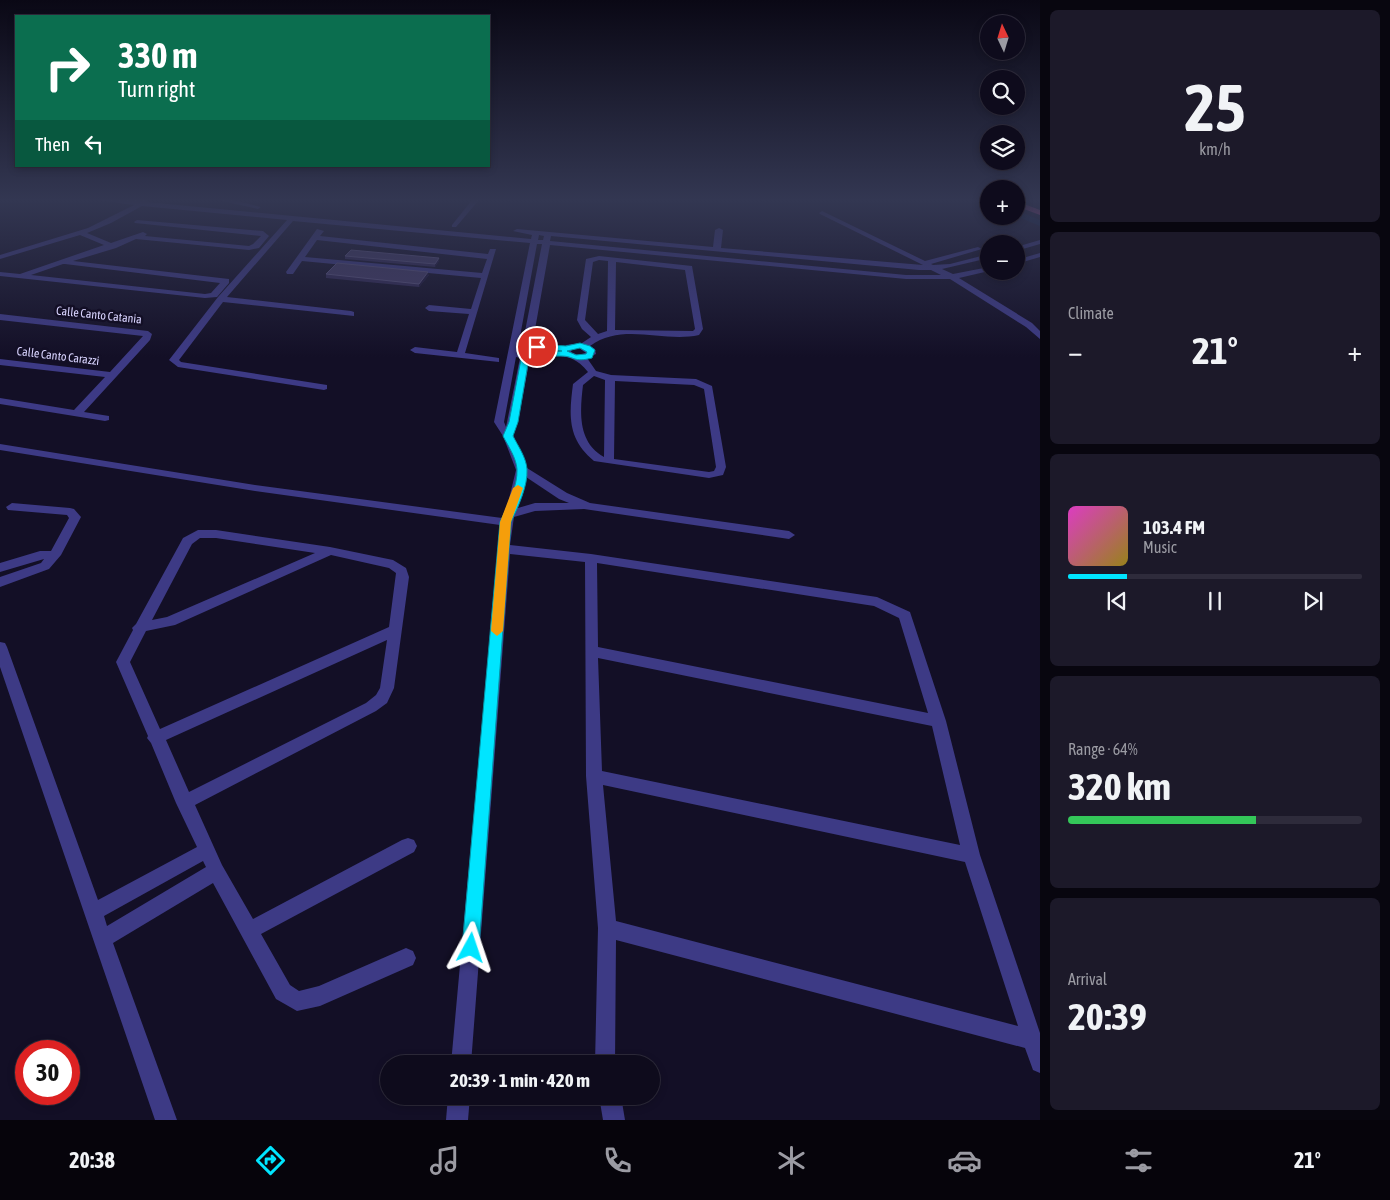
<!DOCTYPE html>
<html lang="en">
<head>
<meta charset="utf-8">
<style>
	:root { --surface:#0e0b1c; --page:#1c1929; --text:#f1f3f6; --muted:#9b9ba3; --line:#2e2b3b; --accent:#00e5ff }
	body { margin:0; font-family:"Asap Condensed",sans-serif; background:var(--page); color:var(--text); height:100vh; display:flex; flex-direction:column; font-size:19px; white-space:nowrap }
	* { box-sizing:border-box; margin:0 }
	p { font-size:16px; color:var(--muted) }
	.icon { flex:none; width:28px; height:28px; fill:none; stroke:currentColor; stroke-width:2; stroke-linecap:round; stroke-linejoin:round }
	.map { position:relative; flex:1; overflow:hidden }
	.details { display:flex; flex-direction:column; gap:10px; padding:10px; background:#08060f; width:350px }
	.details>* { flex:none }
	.banner { position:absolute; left:15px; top:15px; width:475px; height:152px; border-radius:0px; box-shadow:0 2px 8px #0003,0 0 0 1px var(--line); background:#0b6e4f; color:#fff; overflow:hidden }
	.needle { width:32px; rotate:356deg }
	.controls { position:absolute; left:980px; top:15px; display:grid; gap:10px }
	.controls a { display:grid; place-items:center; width:45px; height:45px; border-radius:50%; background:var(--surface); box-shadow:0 2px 8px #0003,0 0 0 1px var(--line); font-size:25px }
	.speed { position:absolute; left:15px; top:1040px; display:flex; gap:10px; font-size:25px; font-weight:700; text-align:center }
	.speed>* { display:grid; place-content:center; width:65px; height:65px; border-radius:50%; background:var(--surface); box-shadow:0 2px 8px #0003,0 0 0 1px var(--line); line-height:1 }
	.speed .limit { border:8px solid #d22; background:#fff; color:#111 }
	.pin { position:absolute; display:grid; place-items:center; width:42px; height:42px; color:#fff; margin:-21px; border:2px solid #fff; border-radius:50%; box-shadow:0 1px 5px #0007 }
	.me { position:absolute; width:55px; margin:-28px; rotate:5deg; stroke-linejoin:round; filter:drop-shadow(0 0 4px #0008) }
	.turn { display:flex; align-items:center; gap:18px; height:105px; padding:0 20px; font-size:22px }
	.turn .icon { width:65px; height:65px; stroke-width:2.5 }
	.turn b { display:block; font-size:35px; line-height:42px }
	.then { display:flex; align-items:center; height:48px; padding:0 20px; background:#0003; gap:10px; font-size:19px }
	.big { font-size:38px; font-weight:700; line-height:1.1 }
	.details .card { flex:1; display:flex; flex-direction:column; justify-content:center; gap:8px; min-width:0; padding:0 18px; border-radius:8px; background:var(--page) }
	.details .dial { align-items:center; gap:0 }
	.dial b { font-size:65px; line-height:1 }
	.song { display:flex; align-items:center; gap:15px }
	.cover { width:60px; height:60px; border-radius:8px; background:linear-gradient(135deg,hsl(310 70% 55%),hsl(50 70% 35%)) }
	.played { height:5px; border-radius:2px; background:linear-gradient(90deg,var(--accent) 20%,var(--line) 20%) }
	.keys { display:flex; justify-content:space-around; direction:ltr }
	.heat { display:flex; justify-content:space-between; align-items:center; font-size:28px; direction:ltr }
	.charge { height:8px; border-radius:4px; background:linear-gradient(90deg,#34c759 64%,var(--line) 0) }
	.trip { position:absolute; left:380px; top:1055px; width:280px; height:50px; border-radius:25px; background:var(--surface); box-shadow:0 2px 8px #0003,0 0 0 1px var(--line); font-weight:700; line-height:50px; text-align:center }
	.tabs { display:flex; height:80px; justify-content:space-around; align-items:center; background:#06040b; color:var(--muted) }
	.tabs .icon { width:35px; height:35px }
	.tabs .selected { color:var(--accent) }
	.tabs b { font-size:22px; color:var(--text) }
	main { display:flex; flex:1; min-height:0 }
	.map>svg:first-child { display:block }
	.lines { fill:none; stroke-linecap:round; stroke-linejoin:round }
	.canal { fill:#0a1f44; fill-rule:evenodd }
	.minor { fill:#3d3a85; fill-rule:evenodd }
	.highway { fill:#ff4fa3; fill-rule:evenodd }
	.wall { fill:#312854 }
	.shaded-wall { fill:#1d163a }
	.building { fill:#433a66; stroke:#5a527e }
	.route { fill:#00e5ff; stroke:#0095a6; fill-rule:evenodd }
	.slow { fill:#f59e0b }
	.labels { text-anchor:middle; stroke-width:5; stroke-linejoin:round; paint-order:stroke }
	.far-street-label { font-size:12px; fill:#d9d4ff; stroke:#130f26 }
</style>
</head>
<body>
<main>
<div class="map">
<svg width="1040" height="1120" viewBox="0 0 1040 1120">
	<rect width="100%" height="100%" fill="#130f26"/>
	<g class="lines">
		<g class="canal">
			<path d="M 981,200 L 989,200 L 989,205 Z"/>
			<path d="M 1016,210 L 1040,220 L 1040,226 L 1016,216 Z"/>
		</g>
		<g class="minor">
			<path d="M 97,200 L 146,200 L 147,202 L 531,239 L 532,235 L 513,231 L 517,229 L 713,247 L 715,230 L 719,228 L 723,230 L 721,248 L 923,265 L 820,214 L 819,213 L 822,211 L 925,261 L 978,247 L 982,249 L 931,264 L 933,265 L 950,264 L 989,254 L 989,258 L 942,269 L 953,274 L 989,267 L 989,271 L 959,278 L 1032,323 L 1040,331 L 1040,339 L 1026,327 L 950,279 L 906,279 L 550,245 L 531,352 L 563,350 L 566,345 L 582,343 L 591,337 L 582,329 L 577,320 L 586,259 L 599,256 L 692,266 L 703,329 L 699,335 C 663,343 623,322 590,346 L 595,349 L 596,354 L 587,358 L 596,371 L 611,375 L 696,379 L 712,386 L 726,467 L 723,475 L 709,478 L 594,461 C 567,439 569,415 573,384 L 588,372 C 572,351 554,356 530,357 L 518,422 L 513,435 L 527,468 L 567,493 L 590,503 L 789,531 L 795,535 L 789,539 L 584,509 L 535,511 L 514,517 L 510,545 L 591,554 L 877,597 L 910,612 L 946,721 L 980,855 L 1040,1033 L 1040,1073 L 1033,1070 L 1025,1048 L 616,940 L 615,1064 L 595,1064 L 598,928 L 586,776 L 585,562 L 510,554 L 471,1064 L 451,1064 L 500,525 L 255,491 L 0,450 L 0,444 L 255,485 L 502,518 L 508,503 L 516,470 L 503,436 L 494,422 L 530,243 L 293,221 L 227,297 L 351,311 L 354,312 L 354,316 L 223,302 L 179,360 L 181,362 L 327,385 L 327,389 L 324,390 L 178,367 L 169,360 L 218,297 L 287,220 L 142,206 L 111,223 L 87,233 L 111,243 L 143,232 L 147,234 L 145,236 L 249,246 L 253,244 L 261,236 L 135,223 L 134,222 L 137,220 L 263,231 L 269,236 L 259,248 L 249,250 L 136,239 L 116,248 L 73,261 L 229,279 L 229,283 L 217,297 L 205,298 L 0,276 L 0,272 L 20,274 L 104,245 L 80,235 L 0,259 L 0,255 L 88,228 L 134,205 ZM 539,235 L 544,236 L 543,240 L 538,240 ZM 551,236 L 919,270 L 931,270 L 941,275 L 906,275 L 550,241 ZM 537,244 L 542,244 L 521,352 L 517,353 ZM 599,260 L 608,261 L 607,331 L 598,334 L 585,320 L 593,262 ZM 616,262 L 685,270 L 695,329 L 693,331 L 615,330 ZM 63,264 L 65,264 L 220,283 L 211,293 L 205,294 L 31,275 ZM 579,348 L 586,353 L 578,355 L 571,352 L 572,349 ZM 516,357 L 520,358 L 506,427 L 504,422 ZM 594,376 L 605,380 L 604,457 C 577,442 580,411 583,385 ZM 615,381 L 694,385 L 704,389 L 716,467 L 714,471 L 709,472 L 614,459 ZM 526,477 L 559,499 L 569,503 L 535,503 L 518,508 ZM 597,563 L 874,606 L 899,618 L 928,713 L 598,647 ZM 598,658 L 932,726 L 960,845 L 602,771 ZM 603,785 L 965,862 L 1018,1026 L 616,921 Z"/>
			<path d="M 218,200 L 234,200 L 261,207 L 258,209 Z"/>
			<path d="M 472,200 L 479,200 L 456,227 L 452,227 L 452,225 Z"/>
			<path d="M 317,229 L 324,231 L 320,236 L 488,254 L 490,249 L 496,249 L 465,353 L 499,358 L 499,362 L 415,353 L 410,350 L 415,347 L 457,352 L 469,314 L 429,311 L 425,308 L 429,305 L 471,309 L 481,278 L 302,261 L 293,274 L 287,274 L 286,272 ZM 317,240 L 487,259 L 482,273 L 305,257 Z"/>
			<path d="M 1040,240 L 1040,244 L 1016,251 L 1016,247 Z"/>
			<path d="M 1040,253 L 1040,257 L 1016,264 L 1016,260 Z"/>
			<path d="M 0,314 L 148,331 L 152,334 L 150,340 L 84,412 L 109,416 L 109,420 L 105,421 L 0,404 L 0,398 L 74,410 L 105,377 L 0,365 L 0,359 L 110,372 L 143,336 L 0,320 Z"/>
			<path d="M 12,503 L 70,508 L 74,509 L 81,517 L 61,555 L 49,569 L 0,587 L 0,577 L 41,563 L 44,559 L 0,572 L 0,563 L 40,551 L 51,551 L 69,518 L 67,515 L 8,510 L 6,507 Z"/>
			<path d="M 198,530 L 216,530 L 330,547 L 393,560 L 406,568 L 409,577 L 394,688 L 387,703 L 376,711 L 195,805 L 222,865 L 253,919 L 402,840 L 408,838 L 414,840 L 417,846 L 414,852 L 261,934 L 290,985 L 299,991 L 319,986 L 406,948 L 413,951 L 416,958 L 413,965 L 320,1006 L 297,1011 L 276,999 L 213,883 L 113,943 L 177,1120 L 155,1120 L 0,667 L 0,642 L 5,643 L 7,647 L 98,900 L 197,847 L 176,803 L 151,743 L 147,738 L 148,736 L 116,662 L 133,630 L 132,628 L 136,624 L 183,538 ZM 200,538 L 216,538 L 315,553 L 167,617 L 152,620 L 192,544 ZM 331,555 L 389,568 L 396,573 L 389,627 L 160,729 L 130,662 L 146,631 L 175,625 ZM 387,640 L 380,688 L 376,695 L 366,703 L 189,792 L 166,740 ZM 203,861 L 206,867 L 107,926 L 104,916 Z"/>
			<path d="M 448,1096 L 470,1096 L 468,1120 L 446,1120 Z"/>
			<path d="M 599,1096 L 621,1096 L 625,1120 L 603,1120 Z"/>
		</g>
		<path class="highway" d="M 1016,201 L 1040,210 L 1040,215 L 1016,206 Z"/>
	</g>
	<g class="wall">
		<path d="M 345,256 L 439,261 L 435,267 L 345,259 Z"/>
		<path d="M 326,274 L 429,275 L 419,287 L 326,278 Z"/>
	</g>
	<g class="shaded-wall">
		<path d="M 439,258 L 439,261 L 435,267 L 435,264 Z"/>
		<path d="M 428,272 L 429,275 L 419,287 L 419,284 Z"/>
	</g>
	<g class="building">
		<path d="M 351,250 L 439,258 L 435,264 L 345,256 Z"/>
		<path d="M 337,263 L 428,272 L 419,284 L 326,274 Z"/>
	</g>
	<linearGradient id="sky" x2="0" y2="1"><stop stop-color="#0a0815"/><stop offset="0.56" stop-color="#333752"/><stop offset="1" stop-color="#333752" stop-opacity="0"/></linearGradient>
	<rect width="1040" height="357" fill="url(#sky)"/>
	<path class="route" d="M 580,343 L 590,346 L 595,350 L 592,358 C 573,363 575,356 561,356 C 551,356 540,357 529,358 L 518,422 L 513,436 C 518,446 526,457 527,469 C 528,486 518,507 511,522 L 479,948 L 477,954 L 471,957 L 465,954 L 462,948 L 500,522 C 507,507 518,486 517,469 C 516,457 508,446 503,436 L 509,422 L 522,354 L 562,351 L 534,348 L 534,345 L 537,344 L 566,346 ZM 580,348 L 587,352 L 586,354 L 576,355 L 567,351 Z"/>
	<path class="slow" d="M 518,485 L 523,488 L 511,522 L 503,631 L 497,636 L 491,631 L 500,522 L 513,488 Z"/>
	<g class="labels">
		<g class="far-street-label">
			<text transform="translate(99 315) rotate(6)" y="4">Calle Canto Catania</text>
			<text transform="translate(58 356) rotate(7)" y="4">Calle Canto Carazzi</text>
		</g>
	</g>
</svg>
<div class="controls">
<a><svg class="needle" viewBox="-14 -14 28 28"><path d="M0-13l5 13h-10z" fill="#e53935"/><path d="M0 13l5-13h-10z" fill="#9b9ba3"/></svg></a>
<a><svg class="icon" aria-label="search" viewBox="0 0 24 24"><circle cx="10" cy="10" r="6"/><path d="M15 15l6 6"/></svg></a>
<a><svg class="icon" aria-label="layers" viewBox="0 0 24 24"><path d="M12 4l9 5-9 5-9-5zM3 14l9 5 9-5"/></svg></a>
<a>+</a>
<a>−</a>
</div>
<div class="speed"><div class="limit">30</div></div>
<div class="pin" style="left:537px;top:347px;background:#d93025"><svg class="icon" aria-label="arrive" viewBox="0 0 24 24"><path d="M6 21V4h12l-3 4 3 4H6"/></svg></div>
<svg class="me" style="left:471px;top:948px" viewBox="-20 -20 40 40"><path d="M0-17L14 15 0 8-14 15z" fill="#00e5ff" stroke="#fff" stroke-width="4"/></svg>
<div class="trip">20:39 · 1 min · 420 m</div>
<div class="banner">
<div class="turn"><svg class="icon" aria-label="right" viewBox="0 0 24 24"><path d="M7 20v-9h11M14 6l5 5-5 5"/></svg><div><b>330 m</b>Turn right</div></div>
<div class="then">Then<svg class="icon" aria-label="left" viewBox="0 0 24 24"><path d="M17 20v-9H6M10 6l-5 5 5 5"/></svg></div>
</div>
</div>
<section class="details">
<div class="card dial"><b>25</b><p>km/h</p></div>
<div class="card"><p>Climate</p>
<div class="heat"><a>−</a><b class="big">21°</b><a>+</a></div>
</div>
<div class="card">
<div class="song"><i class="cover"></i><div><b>103.4 FM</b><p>Music</p></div></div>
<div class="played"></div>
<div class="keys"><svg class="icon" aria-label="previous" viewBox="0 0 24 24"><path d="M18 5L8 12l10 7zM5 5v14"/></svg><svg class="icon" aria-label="pause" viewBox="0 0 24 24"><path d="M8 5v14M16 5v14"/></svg><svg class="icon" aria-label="next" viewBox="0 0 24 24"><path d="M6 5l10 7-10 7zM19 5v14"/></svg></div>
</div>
<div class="card"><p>Range · 64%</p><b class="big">320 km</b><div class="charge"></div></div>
<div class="card"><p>Arrival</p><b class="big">20:39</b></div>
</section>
</main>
<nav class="tabs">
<b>20:38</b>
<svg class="icon selected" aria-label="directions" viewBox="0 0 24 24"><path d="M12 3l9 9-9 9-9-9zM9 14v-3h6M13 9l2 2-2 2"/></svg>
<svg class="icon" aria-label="music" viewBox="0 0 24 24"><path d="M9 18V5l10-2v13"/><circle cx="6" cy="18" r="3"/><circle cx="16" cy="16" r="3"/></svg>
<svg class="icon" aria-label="phone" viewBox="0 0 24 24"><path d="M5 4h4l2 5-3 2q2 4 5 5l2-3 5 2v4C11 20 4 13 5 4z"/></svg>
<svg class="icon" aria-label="climate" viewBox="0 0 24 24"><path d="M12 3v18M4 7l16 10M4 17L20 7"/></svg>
<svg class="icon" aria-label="car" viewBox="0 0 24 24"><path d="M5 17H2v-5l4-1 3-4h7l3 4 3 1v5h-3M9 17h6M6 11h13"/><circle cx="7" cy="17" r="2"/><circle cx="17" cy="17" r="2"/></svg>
<svg class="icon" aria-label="filters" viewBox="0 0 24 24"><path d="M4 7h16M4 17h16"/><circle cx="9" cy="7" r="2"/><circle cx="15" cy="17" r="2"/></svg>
<b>21°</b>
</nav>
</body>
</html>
